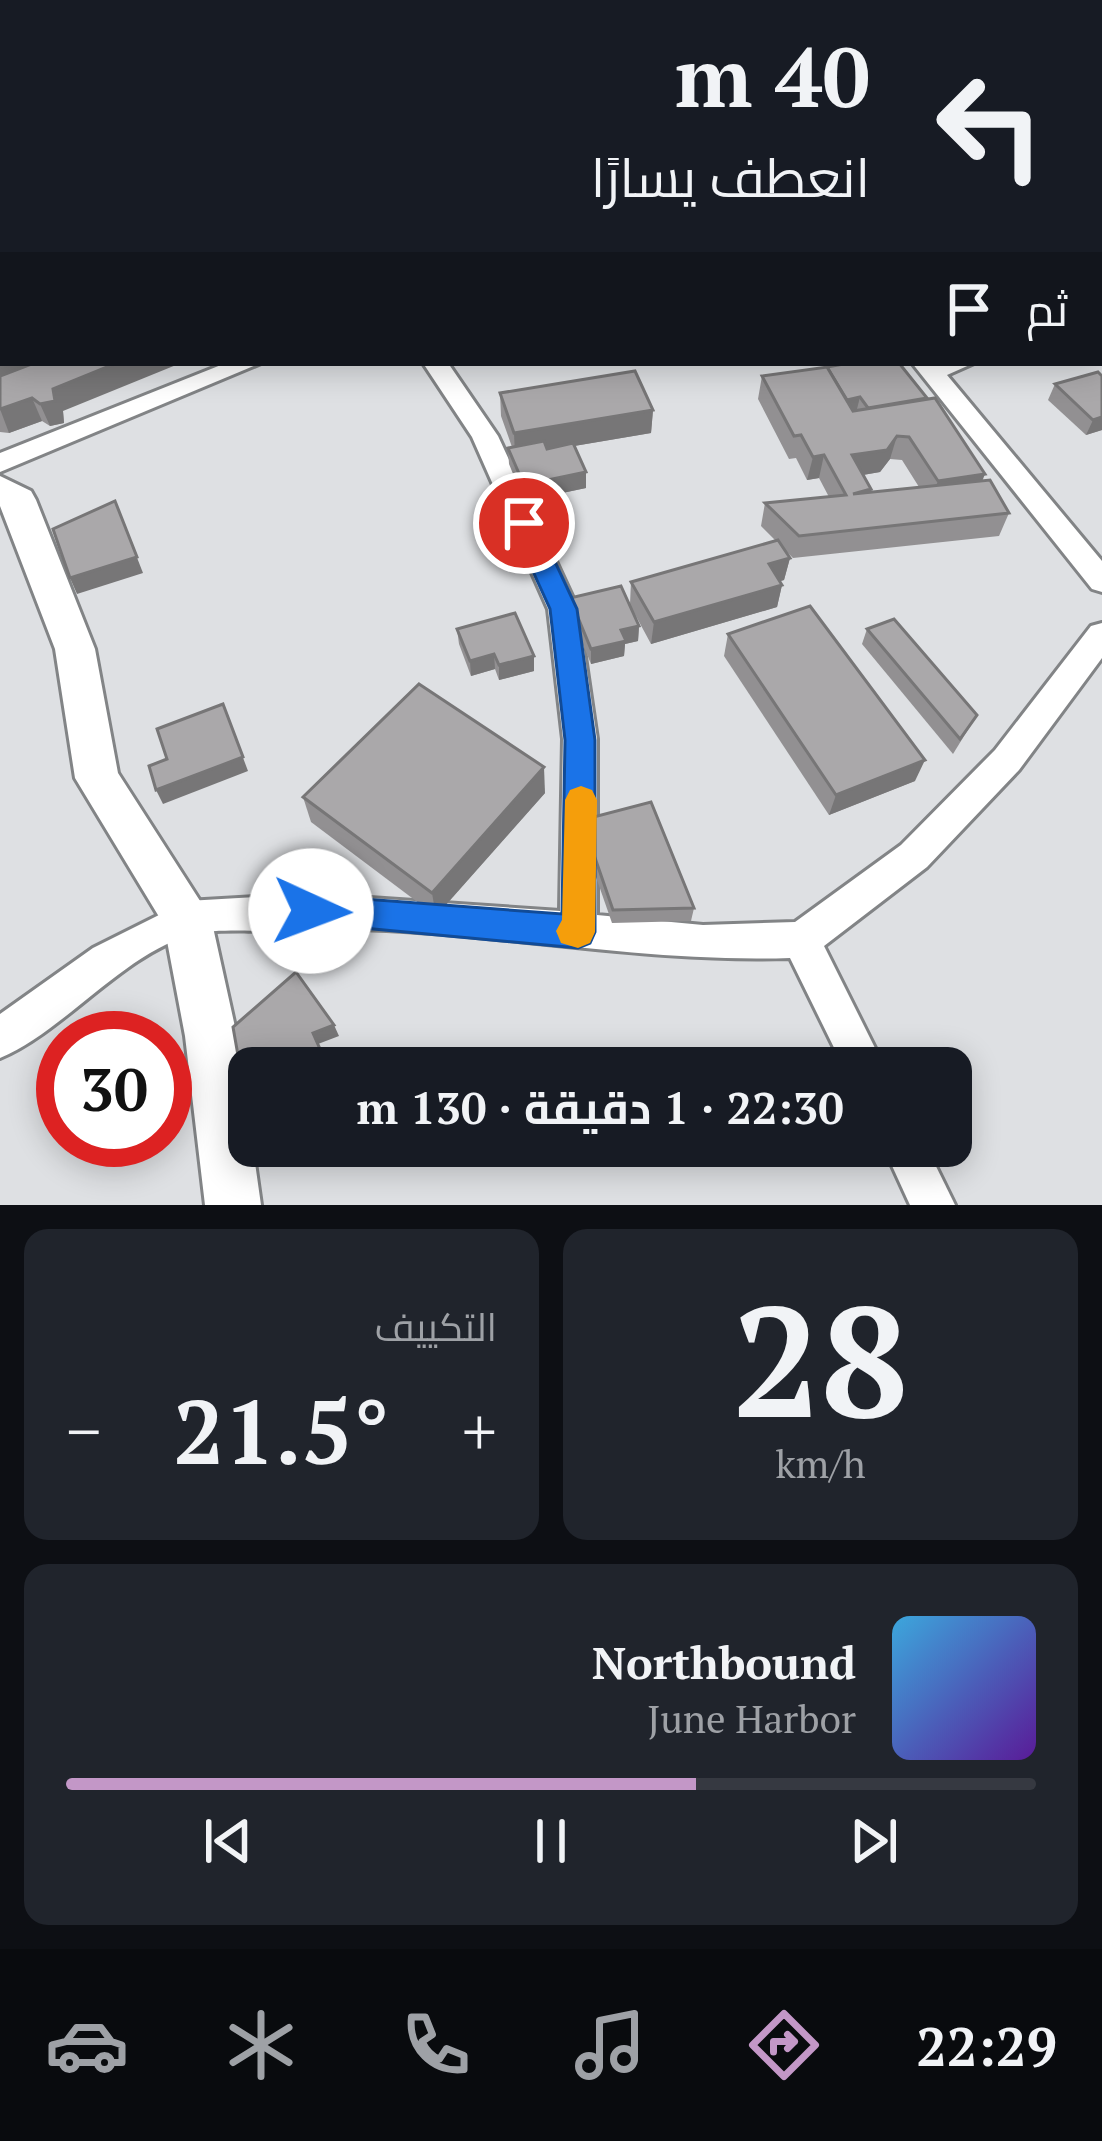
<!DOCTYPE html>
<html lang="ar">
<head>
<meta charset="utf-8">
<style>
	:root { --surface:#171b24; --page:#20242c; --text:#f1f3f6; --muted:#9ea1a6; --line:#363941; --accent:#c397c7 }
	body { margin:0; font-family:"PT Serif",Cairo,serif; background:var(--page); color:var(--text); direction:rtl; height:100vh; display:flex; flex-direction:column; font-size:45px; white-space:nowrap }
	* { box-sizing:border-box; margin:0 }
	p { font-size:39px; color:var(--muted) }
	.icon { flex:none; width:66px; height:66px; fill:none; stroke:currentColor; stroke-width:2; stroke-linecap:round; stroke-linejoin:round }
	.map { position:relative; height:1205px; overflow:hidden; direction:ltr }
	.sheet { display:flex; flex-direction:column; gap:24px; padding:24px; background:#0d0f14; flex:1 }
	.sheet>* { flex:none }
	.banner { position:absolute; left:0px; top:0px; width:1104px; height:366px; box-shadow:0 6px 30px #0003; direction:rtl; background:#171b24; color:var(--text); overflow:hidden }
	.speed { position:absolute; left:36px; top:1011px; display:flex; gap:24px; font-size:60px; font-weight:700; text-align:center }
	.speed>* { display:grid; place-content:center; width:156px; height:156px; border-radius:50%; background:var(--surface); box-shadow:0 6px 30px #0003; line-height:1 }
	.speed .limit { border:18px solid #d22; background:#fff; color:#111 }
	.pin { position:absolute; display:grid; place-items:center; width:102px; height:102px; color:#fff; margin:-51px; border:6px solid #fff; border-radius:50%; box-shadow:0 3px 12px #0007 }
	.me { position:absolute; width:132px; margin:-66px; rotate:92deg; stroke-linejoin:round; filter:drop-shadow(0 0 9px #0008) }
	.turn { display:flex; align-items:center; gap:42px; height:252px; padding:0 36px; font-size:54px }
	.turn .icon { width:156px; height:156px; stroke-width:2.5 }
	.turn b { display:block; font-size:84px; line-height:102px }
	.then { display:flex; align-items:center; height:114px; padding:0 36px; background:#0003; gap:24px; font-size:45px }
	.big { font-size:90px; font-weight:700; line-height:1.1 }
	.sheet .card { flex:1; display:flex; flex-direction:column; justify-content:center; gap:18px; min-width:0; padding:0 42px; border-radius:24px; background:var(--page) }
	.sheet .dial { align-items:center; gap:0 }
	.dial b { font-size:156px; line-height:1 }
	.song { display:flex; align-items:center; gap:36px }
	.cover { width:144px; height:144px; border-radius:18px; background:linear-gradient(135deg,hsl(200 70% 55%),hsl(270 70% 35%)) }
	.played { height:12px; border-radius:6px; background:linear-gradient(90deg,var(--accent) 65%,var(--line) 65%) }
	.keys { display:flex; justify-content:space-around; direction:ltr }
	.heat { display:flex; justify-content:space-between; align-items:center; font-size:66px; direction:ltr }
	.sheet .tiles { flex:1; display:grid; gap:24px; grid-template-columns:1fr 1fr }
	.card:last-child { grid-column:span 2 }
	.trip { position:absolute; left:228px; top:1047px; width:744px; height:120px; border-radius:24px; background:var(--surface); box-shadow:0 6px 30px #0003; font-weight:700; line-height:120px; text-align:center; direction:rtl }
	.tabs { display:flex; height:192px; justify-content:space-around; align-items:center; background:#090b0e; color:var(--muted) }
	.tabs .icon { width:84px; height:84px }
	.tabs .selected { color:var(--accent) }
	.tabs b { font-size:54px; color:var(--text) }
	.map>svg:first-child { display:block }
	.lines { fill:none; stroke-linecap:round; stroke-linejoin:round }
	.minor-casing { stroke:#828486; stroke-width:6 }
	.tertiary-casing { stroke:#828486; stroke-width:6 }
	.minor { fill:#fff; fill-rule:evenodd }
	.tertiary { fill:#fff; fill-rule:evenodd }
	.wall { fill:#929092; fill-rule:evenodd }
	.shaded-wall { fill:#777677 }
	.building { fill:#aaa8aa; stroke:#777677; stroke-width:3 }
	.route { fill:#1a73e8; stroke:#114b97; stroke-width:3 }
	.slow { fill:#f59e0b }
</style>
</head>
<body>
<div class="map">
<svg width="1102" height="1205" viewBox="0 0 1102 1205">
	<rect width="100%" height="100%" fill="#dee0e3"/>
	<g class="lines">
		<g class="minor-casing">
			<g id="minor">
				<path d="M 451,0 L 471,0 L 473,3 L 453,3 Z"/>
				<path d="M 730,0 L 747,0 L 749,3 L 732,3 Z"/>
				<rect x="1101" y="189" width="1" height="12"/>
				<rect x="1101" y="306" width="1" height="14"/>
				<path d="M 226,363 L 261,363 L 0,472 L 0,453 Z"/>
				<path d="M 423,363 L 448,363 L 498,436 L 578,609 L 597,739 L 597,915 L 703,925 L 795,922 L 901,845 L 995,750 L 1091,626 L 1102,623 L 1102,658 L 1019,770 L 927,867 L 824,946 L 885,1068 L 844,1068 L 790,958 C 617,964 447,920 273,930 C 248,932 215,928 191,935 C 123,954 63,1032 0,1058 L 0,1014 L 93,948 L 187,901 L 311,894 L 560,911 L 563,739 L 548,609 L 472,437 Z"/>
				<path d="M 912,363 L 974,363 L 947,375 L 1102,561 L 1102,592 L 1092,589 Z"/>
				<path d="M 883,1146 L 926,1146 L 955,1205 L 910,1205 Z"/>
			</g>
		</g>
		<g class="tertiary-casing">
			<path id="tertiary" d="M 0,476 L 31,491 L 36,500 L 95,649 L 118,773 L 211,918 L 237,1036 L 261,1205 L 205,1205 L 185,1036 L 164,925 L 75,778 L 55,649 L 0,506 Z"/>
		</g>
		<use href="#minor" class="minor"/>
		<use href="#tertiary" class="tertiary"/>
	</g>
	<g class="wall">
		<path d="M 644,0 L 676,0 L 673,3 L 644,3 Z"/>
		<path d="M 944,0 L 993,0 L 982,3 L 949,3 Z"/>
		<path d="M 0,352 L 63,411 L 64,423 L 50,426 L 42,421 L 9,433 L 0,432 Z"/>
		<path d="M 827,367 L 983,481 L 1009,513 L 999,536 L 793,558 L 782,547 L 790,558 L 784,580 L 780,581 L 782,585 L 777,607 L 651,644 L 630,605 L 639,626 L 638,641 L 625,644 L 624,656 L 591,664 L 570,613 L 570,598 L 630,604 L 631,582 L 776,541 L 761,526 L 765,503 L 829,497 L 819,478 L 807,480 L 796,458 L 789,459 L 758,399 L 762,376 ZM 890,459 L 902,460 L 919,487 L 870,492 L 863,475 L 880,472 Z"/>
		<path d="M 1098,372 L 1102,430 L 1086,435 L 1048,400 L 1055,384 Z"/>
		<path d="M 500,393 L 653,410 L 651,433 L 574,446 L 586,472 L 586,488 L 524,501 L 509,464 L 508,448 L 512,447 L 501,416 Z"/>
		<path d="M 457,629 L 534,656 L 534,671 L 499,680 L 495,669 L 471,676 L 459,644 Z"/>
		<path d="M 867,629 L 977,715 L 953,754 L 862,644 Z"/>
		<path d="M 728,634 L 915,781 L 829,815 L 724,656 Z"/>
		<path d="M 545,793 L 436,916 L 311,822 L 303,797 Z"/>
		<path d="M 582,820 L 694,908 L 691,921 L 612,923 L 581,834 Z"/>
	</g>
	<g class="shaded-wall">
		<path d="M 224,0 L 270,0 L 254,3 L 225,3 Z"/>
		<path d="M 413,0 L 428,0 L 428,3 L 400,3 Z"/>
		<path d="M 962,0 L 993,0 L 982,3 L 961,3 Z"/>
		<path d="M 3,212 L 3,229 L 0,230 L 0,213 Z"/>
		<path d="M 3,268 L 3,286 L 0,287 L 0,269 Z"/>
		<path d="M 3,329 L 3,348 L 0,349 L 0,330 Z"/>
		<path d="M 13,363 L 57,363 L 0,386 L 0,368 Z"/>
		<path d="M 117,363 L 181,363 L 63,411 L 64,423 L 50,426 L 40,404 L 53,389 Z"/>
		<path d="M 860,397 L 856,413 L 843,416 L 847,400 Z"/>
		<path d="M 32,398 L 42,421 L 9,433 L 0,409 Z"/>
		<path d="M 653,410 L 651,433 L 515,456 L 514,433 Z"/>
		<path d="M 1102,417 L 1102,430 L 1086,435 L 1093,420 Z"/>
		<path d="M 897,436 L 890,459 L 880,472 L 845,478 L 852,455 Z"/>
		<path d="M 824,455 L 819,478 L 807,480 L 813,457 Z"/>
		<path d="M 586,472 L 586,488 L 524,501 L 524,485 Z"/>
		<path d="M 985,474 L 976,497 L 929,504 L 938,481 Z"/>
		<path d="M 115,501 L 143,573 L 77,594 L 70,578 Z"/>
		<path d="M 790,558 L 784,580 L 764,586 L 769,564 Z"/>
		<path d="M 782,585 L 777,607 L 651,644 L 654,622 Z"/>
		<path d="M 639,626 L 638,641 L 625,644 L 624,656 L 591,664 L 591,649 L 621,630 Z"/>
		<path d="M 494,654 L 495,669 L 471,676 L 470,661 Z"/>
		<path d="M 534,656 L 534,671 L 499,680 L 499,665 Z"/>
		<path d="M 223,704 L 248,771 L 163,804 L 156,790 Z"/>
		<path d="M 925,760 L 915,781 L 829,815 L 836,795 Z"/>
		<path d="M 544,767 L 545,793 L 436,916 L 432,893 Z"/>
		<path d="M 334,1025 L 339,1036 L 318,1044 L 313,1033 Z"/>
	</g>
	<g class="building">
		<path d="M 348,0 L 413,0 L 400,3 L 351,3 Z"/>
		<path d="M 606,0 L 630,0 L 635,3 L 596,3 Z"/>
		<path d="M 1096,0 L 1102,0 L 1102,20 L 1101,3 L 1086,3 Z"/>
		<path d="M 3,351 L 3,363 L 13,363 L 0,368 L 0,352 Z"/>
		<path d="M 34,363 L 117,363 L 53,389 L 55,401 L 40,404 L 32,398 L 0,409 L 0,376 Z"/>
		<path d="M 849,363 L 899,363 L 927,398 L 868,408 L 860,397 L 847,400 L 827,367 Z"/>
		<path d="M 827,367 L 853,411 L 935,398 L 985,474 L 938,481 L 909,437 L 897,436 L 887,450 L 852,455 L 871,489 L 853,494 L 990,480 L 1009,513 L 799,536 L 765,503 L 846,495 L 824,455 L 813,457 L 801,435 L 794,436 L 762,376 Z"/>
		<path d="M 635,371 L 653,410 L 514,433 L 500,393 Z"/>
		<path d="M 1098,372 L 1102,376 L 1102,417 L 1093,420 L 1055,384 Z"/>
		<path d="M 544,441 L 547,449 L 573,443 L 586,472 L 524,485 L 508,448 Z"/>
		<path d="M 115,501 L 137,557 L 70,578 L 53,529 Z"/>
		<path d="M 778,540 L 790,558 L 769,564 L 782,585 L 654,622 L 631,582 Z"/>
		<path d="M 621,586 L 639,626 L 621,630 L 626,641 L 591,649 L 570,598 Z"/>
		<path d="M 810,606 L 925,760 L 836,795 L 728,634 Z"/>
		<path d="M 515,613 L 534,656 L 499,665 L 494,654 L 470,661 L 457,629 Z"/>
		<path d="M 894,619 L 977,715 L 960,739 L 867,629 Z"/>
		<path d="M 419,684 L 544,767 L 432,893 L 303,797 Z"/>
		<path d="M 223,704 L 243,757 L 156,790 L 149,766 L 167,759 L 157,729 Z"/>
		<path d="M 651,802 L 694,908 L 613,910 L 582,820 Z"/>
		<path d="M 296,972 L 334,1025 L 313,1033 L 327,1065 L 323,1068 L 249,1068 L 249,1092 L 245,1095 L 233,1027 Z"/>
	</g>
	<path class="route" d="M 524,514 L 537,523 L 577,609 L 595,740 L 595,932 L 590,943 L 578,948 L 299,922 L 294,911 L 299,900 L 311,895 L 562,914 L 565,740 L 550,609 L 511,523 Z"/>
	<path class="slow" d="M 581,786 L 592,790 L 597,800 L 595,932 L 590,943 L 578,948 L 561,943 L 556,931 L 562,920 L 565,800 L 570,790 Z"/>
</svg>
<div class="speed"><div class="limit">30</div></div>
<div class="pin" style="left:524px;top:523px;background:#d93025"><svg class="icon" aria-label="arrive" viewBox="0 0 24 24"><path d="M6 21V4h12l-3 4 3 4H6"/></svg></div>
<svg class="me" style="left:311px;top:911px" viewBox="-20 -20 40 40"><circle r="19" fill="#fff"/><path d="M0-13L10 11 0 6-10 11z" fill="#1a73e8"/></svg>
<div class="trip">22:30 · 1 دقيقة · 130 m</div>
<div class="banner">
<div class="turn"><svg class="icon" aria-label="left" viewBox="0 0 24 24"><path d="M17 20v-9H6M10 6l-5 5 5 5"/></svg><div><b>40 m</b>انعطف يسارًا</div></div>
<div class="then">ثم<svg class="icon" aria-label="arrive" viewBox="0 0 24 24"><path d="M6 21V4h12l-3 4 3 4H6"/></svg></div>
</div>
</div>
<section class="sheet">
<div class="tiles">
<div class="card dial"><b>28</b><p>km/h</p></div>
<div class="card"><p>التكييف</p>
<div class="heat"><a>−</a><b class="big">21.5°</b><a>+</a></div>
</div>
<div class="card">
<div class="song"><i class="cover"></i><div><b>Northbound</b><p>June Harbor</p></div></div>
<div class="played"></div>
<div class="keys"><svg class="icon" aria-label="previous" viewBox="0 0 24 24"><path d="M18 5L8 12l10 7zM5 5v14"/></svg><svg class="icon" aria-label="pause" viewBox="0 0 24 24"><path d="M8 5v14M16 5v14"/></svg><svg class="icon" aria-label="next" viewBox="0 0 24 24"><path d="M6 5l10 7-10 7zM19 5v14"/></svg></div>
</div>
</div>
</section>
<nav class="tabs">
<b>22:29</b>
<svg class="icon selected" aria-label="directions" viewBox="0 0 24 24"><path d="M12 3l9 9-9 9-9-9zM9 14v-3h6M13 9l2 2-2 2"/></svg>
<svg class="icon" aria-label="music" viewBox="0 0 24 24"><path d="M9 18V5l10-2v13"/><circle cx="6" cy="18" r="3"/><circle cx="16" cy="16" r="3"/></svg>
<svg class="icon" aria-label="phone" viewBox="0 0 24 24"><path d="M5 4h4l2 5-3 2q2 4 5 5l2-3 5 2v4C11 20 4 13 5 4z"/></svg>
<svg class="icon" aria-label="climate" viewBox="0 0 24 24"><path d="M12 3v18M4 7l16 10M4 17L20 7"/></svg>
<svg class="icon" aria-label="car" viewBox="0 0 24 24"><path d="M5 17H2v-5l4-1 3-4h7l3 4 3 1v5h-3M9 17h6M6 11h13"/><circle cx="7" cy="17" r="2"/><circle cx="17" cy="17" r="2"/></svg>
</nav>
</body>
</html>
